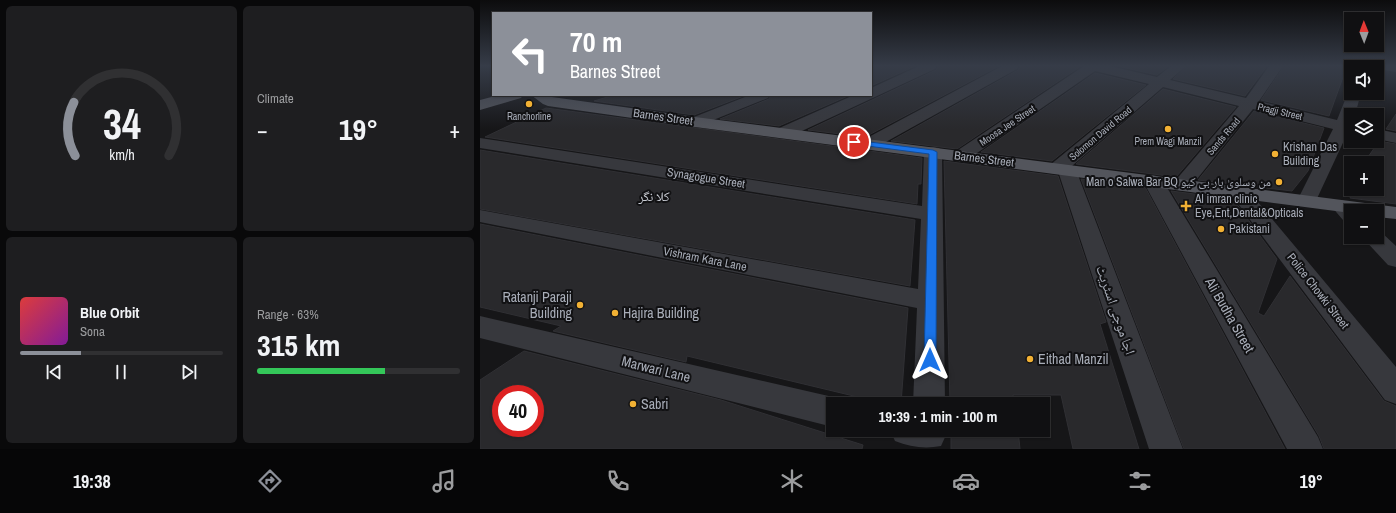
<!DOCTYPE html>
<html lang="en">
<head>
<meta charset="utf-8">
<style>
	:root { --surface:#101012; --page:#1e1e20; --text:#f1f3f6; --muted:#9c9d9f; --line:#303032; --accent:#8c9099 }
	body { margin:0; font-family:"Archivo Narrow","Noto Naskh Arabic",sans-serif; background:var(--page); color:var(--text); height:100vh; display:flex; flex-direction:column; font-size:15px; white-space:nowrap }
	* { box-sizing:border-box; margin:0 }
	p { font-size:13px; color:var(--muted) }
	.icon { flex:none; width:22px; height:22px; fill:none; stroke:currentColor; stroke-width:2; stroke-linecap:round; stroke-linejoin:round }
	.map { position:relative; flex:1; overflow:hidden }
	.panel { display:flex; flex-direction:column; gap:6px; padding:6px; background:#09090a; width:480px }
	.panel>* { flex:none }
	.top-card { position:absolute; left:12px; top:12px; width:380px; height:84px; border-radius:0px; box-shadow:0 1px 3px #0004,0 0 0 1px var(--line); background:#8c9099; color:#fff; overflow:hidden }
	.needle { width:26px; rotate:359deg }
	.tools { position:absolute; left:864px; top:12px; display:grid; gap:8px }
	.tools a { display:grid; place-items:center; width:40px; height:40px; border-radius:0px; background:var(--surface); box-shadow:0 1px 3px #0004,0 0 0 1px var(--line); font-size:20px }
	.speed { position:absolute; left:12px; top:385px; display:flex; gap:8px; font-size:20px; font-weight:700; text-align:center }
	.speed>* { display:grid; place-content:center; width:52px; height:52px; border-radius:50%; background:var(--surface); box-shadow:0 1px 3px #0004,0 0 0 1px var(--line); line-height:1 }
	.speed .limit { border:6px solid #d22; background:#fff; color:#111 }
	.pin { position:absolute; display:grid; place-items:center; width:34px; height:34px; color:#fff; margin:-17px; border:2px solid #fff; border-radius:50%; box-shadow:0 1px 4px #0007 }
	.me { position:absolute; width:44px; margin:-22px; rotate:0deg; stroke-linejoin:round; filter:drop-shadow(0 0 3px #0008) }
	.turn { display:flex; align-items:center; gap:14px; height:84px; padding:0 12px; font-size:18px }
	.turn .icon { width:52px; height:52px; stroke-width:2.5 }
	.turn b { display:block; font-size:28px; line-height:34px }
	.big { font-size:30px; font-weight:800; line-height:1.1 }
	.panel .card { flex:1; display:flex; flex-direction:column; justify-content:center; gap:6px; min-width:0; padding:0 14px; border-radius:6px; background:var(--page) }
	.panel .dial { align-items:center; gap:0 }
	.dial svg { height:104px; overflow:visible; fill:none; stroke:var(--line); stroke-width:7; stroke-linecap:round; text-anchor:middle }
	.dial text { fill:var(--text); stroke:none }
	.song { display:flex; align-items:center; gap:12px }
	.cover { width:48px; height:48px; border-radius:6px; background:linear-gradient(135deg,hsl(0 70% 55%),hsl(290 70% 35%)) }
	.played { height:4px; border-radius:2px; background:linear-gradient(90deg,var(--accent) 30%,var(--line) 30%) }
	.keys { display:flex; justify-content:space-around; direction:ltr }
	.heat { display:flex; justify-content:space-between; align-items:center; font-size:22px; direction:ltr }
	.charge { height:6px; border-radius:3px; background:linear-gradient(90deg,#34c759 63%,var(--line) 0) }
	.panel .tiles { flex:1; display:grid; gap:6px; grid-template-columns:repeat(2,1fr) }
	.trip { position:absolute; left:346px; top:397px; width:224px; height:40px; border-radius:0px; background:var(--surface); box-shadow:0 1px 3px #0004,0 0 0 1px var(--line); font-weight:800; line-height:40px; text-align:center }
	.dock { display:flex; height:64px; justify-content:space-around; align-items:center; background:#060607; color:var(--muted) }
	.dock .icon { width:28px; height:28px }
	.dock .active { color:var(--accent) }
	.dock b { font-size:18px; color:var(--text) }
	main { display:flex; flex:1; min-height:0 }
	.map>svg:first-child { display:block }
	.building { fill:#29292c; stroke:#303034; fill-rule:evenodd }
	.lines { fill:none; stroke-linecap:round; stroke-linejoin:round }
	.minor { fill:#37383d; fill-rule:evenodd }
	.major { fill:#53555c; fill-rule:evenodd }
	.route { fill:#1a73e8; stroke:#114b97 }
	.poi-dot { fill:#f2b134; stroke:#111113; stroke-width:1.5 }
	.labels { text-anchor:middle; stroke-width:4; stroke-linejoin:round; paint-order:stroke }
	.far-street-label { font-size:10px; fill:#a8adb8; stroke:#111113 }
	.far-poi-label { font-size:10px; fill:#a8adb8; stroke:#111113 }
	.street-label { font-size:12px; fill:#a8adb8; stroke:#111113 }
	.poi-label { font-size:12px; fill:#a8adb8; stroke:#111113; text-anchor:start }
	.neighbourhood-label { font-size:13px; fill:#c9ccd4; stroke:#111113 }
	.near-poi-label { font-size:14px; fill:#a8adb8; stroke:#111113; text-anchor:start }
	.near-street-label { font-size:14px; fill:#a8adb8; stroke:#111113 }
</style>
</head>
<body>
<main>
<section class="panel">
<div class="tiles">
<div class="card dial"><svg viewBox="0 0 100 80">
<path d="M14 69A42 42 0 1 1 86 69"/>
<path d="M14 69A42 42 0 0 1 13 28" stroke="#8c9099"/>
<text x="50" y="56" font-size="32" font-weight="700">34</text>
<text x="50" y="72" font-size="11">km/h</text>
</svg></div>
<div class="card"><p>Climate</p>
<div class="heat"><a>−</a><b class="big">19°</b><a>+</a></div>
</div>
<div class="card">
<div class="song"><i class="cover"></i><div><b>Blue Orbit</b><p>Sona</p></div></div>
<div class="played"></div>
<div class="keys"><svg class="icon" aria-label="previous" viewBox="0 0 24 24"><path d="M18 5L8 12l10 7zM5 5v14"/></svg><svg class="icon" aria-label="pause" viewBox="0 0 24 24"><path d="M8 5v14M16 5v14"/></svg><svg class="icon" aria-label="next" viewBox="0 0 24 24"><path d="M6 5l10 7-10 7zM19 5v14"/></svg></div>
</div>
<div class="card"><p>Range · 63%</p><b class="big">315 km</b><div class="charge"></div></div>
</div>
</section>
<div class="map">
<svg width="916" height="449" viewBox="0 0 916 449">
	<rect width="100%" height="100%" fill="#161618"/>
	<g class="building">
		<path d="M 391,66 L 435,66 L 391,86 Z"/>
		<path d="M 458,66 L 519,66 L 385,137 L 328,130 L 456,70 Z"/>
		<path d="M 540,66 L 601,66 L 477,149 L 411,141 L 538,70 Z"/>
		<path d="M 637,66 L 689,66 L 677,75 Z"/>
		<path d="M 707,66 L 787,66 L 765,96 L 693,79 Z"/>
		<path d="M 804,66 L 867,66 L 849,116 L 781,100 Z"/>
		<path d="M 615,73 L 666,85 L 572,161 L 501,152 Z"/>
		<path d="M 683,89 L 756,107 L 696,177 L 596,164 Z"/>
		<path d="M 134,95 L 266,95 L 214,115 L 114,101 Z"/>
		<path d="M 291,95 L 370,95 L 299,126 L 240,119 L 289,99 Z"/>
		<path d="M 66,108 L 442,158 L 441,184 L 438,184 L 437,204 L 5,137 Z"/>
		<path d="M 774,111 L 844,128 L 828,171 L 812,191 L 718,180 Z"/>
		<path d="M 916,114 L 916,131 L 906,129 Z"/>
		<path d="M 899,141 L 916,144 L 916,204 L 870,198 L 873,189 L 897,189 L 897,163 L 884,163 Z"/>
		<path d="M 0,150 L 435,220 L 430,286 L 0,209 Z"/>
		<path d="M 464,161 L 578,176 L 626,322 L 620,324 L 659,449 L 593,449 L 581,395 L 533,395 L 534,404 L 470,404 Z"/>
		<path d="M 601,179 L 665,187 L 805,449 L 704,449 Z"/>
		<path d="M 691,191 L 753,199 L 797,259 L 778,313 L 784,316 L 810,276 L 904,401 L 916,406 L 916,449 L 844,449 L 839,436 Z"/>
		<path d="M 0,224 L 428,308 L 421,404 L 407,404 L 207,356 L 206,362 L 73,331 L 81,326 L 0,307 Z"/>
		<path d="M 44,351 L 241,400 L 383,445 L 382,449 L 0,449 L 0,380 ZM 21,394 L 55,394 L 55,428 L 21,428 Z"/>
		<path d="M 471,430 L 538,430 L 540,449 L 471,449 Z"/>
	</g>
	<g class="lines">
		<g class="minor">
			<path d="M 439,66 L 457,66 L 455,69 L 309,137 L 303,138 L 297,137 L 295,133 L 297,129 L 374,95 L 391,95 L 391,88 Z"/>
			<path d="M 522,66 L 539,66 L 537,69 L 395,148 L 389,149 L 383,148 L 380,144 L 383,140 Z"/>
			<path d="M 604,66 L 630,66 L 677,77 L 691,66 L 706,66 L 690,80 L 766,98 L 789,66 L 803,66 L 779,101 L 857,120 L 869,90 L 871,89 L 871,93 L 881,93 L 875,115 L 871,115 L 871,133 L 868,132 L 834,205 L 827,207 L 820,205 L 817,201 L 853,129 L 773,109 L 709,189 L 702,191 L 695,189 L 692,185 L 695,181 L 759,106 L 683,87 L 592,166 L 596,170 L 703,449 L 669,449 L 579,174 L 570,173 L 568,169 L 570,165 L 669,84 L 615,71 L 487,160 L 481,161 L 475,160 L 472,156 L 475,152 Z"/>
			<rect x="876" y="66" width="14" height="1"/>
			<path d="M 896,66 L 916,66 L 916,72 L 898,69 Z"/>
			<path d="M 270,95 L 290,95 L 288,98 L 221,125 L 215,127 L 209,125 L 207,122 L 209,119 Z"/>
			<path d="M 897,129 L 916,133 L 916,143 L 897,139 Z"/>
			<path d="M 0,138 L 442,206 L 444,152 L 447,148 L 453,147 L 459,148 L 462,152 L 465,404 L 433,404 L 437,308 L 0,222 L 0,210 L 438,289 L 441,219 L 0,148 Z"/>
			<path d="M 673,175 L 680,177 L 683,181 L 838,437 L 843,449 L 807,449 L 663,181 L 666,177 Z"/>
			<path d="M 760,187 L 767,189 L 916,367 L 916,404 L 905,400 L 753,197 L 750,193 L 753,189 Z"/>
			<path d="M 861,200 L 868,202 L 879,211 L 871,211 L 871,221 L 863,220 L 851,206 L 854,202 Z"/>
			<path d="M 897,231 L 901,232 L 916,246 L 916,267 L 908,265 L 882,237 L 897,237 Z"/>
			<path d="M 0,316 L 353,397 L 364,402 L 366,404 L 353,404 L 353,427 L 0,338 Z"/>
			<path d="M 410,430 L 464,430 L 466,435 L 461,446 C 445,449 430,447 415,441 Z"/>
		</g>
		<g class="major">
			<path d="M 19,95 L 43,95 L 41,98 L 0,110 L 0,100 Z"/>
			<path d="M 51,95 L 69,95 L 72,97 L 215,117 L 916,207 L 916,219 L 897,217 L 897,211 L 871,211 L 871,213 L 215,127 L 68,106 L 63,104 Z"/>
		</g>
	</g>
	<linearGradient id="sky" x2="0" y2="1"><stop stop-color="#0c0c0d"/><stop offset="0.51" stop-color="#363c48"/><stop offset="1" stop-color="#363c48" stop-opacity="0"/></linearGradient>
	<rect width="916" height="129" fill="url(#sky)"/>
	<path class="route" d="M 374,140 L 453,150 L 457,152 L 456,360 L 454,364 L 450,365 L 446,364 L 444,360 L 449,154 L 372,144 L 371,142 Z"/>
	<g class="poi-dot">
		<circle cx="49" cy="104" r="4"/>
		<circle cx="688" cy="129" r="4"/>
		<circle cx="795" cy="154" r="4"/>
		<circle cx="799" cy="182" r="4"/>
		<path d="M704 200h4v4h4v4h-4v4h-4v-4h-4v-4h4z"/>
		<circle cx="741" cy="229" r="4"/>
		<circle cx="100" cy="305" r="4"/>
		<circle cx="135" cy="313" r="4"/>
		<circle cx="550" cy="359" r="4"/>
		<circle cx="153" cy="404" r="4"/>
	</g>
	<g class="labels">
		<g class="far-street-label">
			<text transform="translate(800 111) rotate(13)" y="4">Pragji Street</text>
			<text transform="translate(527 125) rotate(-34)" y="4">Moosa Jee Street</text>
			<text transform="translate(620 133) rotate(-40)" y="4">Solomon David Road</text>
			<text transform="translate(743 136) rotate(-50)" y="4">Sands Road</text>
		</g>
		<g class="far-poi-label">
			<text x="49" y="120">Ranchorline</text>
			<text x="688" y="145">Prem Wagi Manzil</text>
		</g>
		<g class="street-label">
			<text transform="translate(183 117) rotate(8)" y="4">Barnes Street</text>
			<text transform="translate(504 159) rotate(7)" y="4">Barnes Street</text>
			<text transform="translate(226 178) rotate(9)" y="4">Synagogue Street</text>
			<text transform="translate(225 259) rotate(11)" y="4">Vishram Kara Lane</text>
			<text transform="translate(838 291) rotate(52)" y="4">Police Chowki Street</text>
		</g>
		<g class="poi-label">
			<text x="803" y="151">Krishan Das<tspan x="803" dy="14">Building</tspan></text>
			<text x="791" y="186" text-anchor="end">Man o Salwa Bar BQ من وسلویٰ بار بی کیو</text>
			<text x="715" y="203">Al imran clinic<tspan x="715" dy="14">Eye,Ent,Dental&amp;Opticals</tspan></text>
			<text x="749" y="233">Pakistani</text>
		</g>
		<g class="neighbourhood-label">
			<text x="174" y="201">کلا نگر</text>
		</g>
		<g class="near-poi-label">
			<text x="92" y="302" text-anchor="end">Ratanji Paraji<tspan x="92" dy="16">Building</tspan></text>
			<text x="143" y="318">Hajira Building</text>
			<text x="558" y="364">Eithad Manzil</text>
			<text x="161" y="409">Sabri</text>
		</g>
		<g class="near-street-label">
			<text transform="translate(636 310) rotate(71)" y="5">اجا موجی اسٹریٹ</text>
			<text transform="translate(750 315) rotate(60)" y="5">Ali Budha Street</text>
			<text transform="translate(176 369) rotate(14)" y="5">Marwari Lane</text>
		</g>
	</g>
</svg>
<div class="tools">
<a><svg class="needle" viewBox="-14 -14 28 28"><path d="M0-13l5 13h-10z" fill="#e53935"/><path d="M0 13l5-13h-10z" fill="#9c9d9f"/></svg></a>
<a><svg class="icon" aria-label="sound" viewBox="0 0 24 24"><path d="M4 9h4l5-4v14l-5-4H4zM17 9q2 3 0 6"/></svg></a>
<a><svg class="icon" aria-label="layers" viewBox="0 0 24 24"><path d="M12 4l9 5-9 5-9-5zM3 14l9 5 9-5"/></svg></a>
<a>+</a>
<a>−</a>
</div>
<div class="speed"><div class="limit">40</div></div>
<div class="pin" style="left:374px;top:142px;background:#d93025"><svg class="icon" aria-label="arrive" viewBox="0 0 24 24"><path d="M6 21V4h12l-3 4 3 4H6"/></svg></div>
<svg class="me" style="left:450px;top:360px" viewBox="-20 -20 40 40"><path d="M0-17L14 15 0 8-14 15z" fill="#1a73e8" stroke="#fff" stroke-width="4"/></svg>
<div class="trip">19:39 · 1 min · 100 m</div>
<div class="top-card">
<div class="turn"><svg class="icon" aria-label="left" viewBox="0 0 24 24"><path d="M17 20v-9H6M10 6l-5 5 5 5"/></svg><div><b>70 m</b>Barnes Street</div></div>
</div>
</div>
</main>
<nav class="dock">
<b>19:38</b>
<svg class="icon active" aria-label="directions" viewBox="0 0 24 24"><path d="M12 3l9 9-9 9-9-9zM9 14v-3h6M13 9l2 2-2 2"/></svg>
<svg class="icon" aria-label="music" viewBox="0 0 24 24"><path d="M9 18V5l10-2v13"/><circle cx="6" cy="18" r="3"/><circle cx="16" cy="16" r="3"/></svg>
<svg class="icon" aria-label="phone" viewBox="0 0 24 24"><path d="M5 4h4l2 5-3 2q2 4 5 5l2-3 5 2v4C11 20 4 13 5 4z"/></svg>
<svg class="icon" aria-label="climate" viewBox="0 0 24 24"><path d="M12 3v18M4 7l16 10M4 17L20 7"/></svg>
<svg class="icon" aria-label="car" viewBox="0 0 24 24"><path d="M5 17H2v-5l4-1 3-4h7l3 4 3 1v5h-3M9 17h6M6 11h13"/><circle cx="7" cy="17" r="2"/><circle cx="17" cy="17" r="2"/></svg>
<svg class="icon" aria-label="filters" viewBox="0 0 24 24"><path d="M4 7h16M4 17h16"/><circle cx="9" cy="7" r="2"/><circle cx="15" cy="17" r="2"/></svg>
<b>19°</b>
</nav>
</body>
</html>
